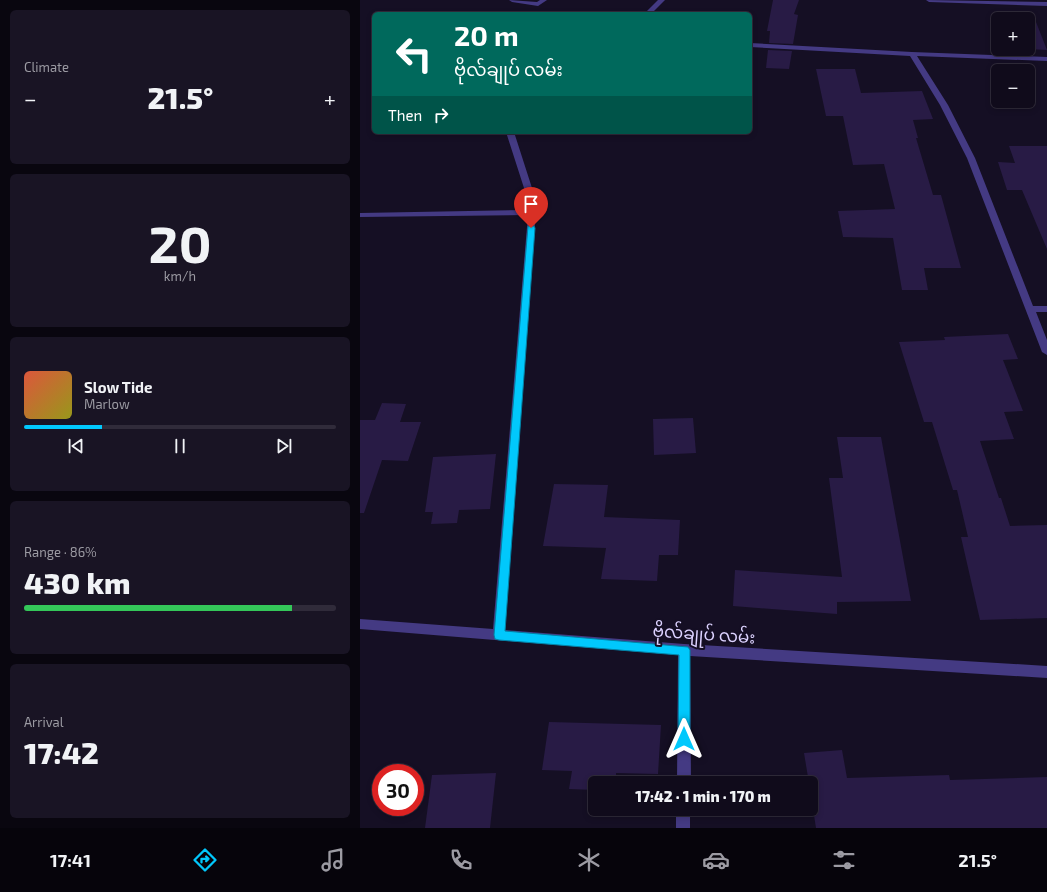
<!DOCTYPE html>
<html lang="en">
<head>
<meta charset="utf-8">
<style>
	:root { --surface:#100b1b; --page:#191424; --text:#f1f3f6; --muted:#9c9ba3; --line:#302b3a; --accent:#01c8fc }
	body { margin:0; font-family:"Exo 2","Noto Sans Myanmar",sans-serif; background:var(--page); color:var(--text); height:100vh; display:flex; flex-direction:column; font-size:15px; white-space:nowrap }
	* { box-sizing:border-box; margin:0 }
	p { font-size:13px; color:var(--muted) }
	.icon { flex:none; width:22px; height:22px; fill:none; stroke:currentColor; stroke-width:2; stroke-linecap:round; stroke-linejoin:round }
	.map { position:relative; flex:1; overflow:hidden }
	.panel { display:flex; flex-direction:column; gap:10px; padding:10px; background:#09060f; width:360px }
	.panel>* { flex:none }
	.banner { position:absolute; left:12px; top:12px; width:380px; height:122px; border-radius:6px; box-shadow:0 2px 6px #0003,0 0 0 1px var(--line); background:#00695c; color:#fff; overflow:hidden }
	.controls { position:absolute; left:631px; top:12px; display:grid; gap:8px }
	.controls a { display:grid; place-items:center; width:44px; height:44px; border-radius:6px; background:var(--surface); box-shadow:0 2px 6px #0003,0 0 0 1px var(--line); font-size:20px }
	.speed { position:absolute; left:12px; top:764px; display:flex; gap:8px; font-size:20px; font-weight:700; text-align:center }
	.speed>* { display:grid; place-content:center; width:52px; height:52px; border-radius:50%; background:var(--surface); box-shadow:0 2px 6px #0003,0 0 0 1px var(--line); line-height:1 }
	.speed .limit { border:6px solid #d22; background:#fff; color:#111 }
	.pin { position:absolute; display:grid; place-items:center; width:34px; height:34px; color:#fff; margin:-41px -17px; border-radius:50% 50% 50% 0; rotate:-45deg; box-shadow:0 0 4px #0007 }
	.pin .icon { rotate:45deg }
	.me { position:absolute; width:44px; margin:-22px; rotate:0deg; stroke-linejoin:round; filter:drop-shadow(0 0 3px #0008) }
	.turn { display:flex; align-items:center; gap:14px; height:84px; padding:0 16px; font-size:18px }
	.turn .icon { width:52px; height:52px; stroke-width:2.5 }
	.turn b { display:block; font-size:28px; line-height:34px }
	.then { display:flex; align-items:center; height:38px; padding:0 16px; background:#0003; gap:8px; font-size:15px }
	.big { font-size:30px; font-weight:800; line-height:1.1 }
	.panel .tile { flex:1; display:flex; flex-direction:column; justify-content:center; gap:6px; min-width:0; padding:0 14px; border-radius:6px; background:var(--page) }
	.panel .dial { align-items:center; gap:0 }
	.dial b { font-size:52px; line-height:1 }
	.song { display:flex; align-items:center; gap:12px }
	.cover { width:48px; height:48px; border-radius:6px; background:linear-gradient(135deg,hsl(10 70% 55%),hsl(60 70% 35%)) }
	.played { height:4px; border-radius:2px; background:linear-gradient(90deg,var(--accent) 25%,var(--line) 25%) }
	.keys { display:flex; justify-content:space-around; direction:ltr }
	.heat { display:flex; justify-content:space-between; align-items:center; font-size:22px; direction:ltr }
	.charge { height:6px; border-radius:3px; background:linear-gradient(90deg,#34c759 86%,var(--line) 0) }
	.trip { position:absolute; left:228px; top:776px; width:230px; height:40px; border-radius:6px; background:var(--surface); box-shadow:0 2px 6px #0003,0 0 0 1px var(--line); font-weight:800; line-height:40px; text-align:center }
	.dock { display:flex; height:64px; justify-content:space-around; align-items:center; background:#06040b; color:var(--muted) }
	.dock .icon { width:28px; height:28px }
	.dock .on { color:var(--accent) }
	.dock b { font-size:18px; color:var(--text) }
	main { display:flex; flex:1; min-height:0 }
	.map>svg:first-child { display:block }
	.building { fill:#281b45 }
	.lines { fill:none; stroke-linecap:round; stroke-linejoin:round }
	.minor { fill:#443a83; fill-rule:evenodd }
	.route { fill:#01c8fc; stroke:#0182a4 }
	.labels { text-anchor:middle; stroke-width:4; stroke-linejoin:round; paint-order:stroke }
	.near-street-label { font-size:17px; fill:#dcd2ff; stroke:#150f24 }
</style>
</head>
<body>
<main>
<section class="panel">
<div class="tile"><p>Climate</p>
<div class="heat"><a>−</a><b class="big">21.5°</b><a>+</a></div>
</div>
<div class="tile dial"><b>20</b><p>km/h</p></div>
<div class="tile">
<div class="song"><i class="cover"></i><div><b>Slow Tide</b><p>Marlow</p></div></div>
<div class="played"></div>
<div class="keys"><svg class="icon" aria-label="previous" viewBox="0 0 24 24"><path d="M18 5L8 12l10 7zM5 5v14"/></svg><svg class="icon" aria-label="pause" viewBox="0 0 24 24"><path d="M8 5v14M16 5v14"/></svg><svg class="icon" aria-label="next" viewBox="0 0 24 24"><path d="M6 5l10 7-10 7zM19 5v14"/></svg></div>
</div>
<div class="tile"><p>Range · 86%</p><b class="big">430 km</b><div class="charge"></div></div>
<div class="tile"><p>Arrival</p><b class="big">17:42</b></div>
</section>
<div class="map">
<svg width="687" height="828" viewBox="0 0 687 828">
	<rect width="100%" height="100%" fill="#150f24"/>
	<g class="building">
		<path d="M 413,0 L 439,0 L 434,14 L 438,15 L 433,44 L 409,43 L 410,31 L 407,31 Z"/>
		<path d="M 668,22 L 676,22 L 687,50 L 668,49 Z"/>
		<path d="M 408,50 L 432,51 L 429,69 L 406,68 Z"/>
		<path d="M 456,69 L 495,69 L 501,93 L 562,91 L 573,119 L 553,120 L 558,138 L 556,138 L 573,195 L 581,195 L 601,268 L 564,268 L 568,290 L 542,290 L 533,238 L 483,237 L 478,211 L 535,209 L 524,164 L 493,165 L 483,116 L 466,116 Z"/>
		<path d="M 649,146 L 687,146 L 687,249 L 662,190 L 647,190 L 638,162 L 655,163 Z"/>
		<path d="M 648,334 L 658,359 L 643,360 L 663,411 L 644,412 L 654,439 L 620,441 L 639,498 L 641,498 L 650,526 L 687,525 L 687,618 L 620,620 L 601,537 L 608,537 L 597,490 L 593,490 L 572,422 L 564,422 L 539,342 L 585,340 L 584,337 Z"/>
		<path d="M 22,403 L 46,404 L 40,422 L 61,422 L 48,461 L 22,460 L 4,513 L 0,513 L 0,420 L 15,420 Z"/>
		<path d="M 333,418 L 336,453 L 294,455 L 293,419 Z"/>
		<path d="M 477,437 L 521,437 L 551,601 L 477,602 L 477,614 L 373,606 L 375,570 L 482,577 L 469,478 L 483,478 Z"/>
		<path d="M 136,454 L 130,509 L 99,510 L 97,523 L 71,524 L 73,512 L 65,512 L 73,457 Z"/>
		<path d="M 194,484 L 248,485 L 244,517 L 320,520 L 318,555 L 299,555 L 297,581 L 241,579 L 246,548 L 183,546 Z"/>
		<path d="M 189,722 L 301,725 L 298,774 L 256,773 L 256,783 L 235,783 L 235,790 L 209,789 L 212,771 L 182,770 Z"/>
		<path d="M 482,750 L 487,778 L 589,775 L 590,780 L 687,777 L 687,828 L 456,828 L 451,796 L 451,783 L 449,783 L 444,753 Z"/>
		<path d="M 136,773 L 130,828 L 65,828 L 72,775 Z"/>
	</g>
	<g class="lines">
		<g class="minor">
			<path d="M 149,0 L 177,2 L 180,0 L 187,0 L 178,6 L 152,2 Z"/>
			<path d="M 298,0 L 305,0 L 291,14 L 284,14 Z"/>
			<path d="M 566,0 L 687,2 L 687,6 L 569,2 Z"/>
			<path d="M 390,43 L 552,52 L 687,57 L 687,61 L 557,56 L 588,105 L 615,158 L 673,306 L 687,306 L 687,312 L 676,312 L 687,340 L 687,355 L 682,352 L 607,158 L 580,105 L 550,56 L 390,47 Z"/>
			<path d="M 146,132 L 154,132 L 172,188 L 176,212 L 145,630 L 324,644 L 687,666 L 687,678 L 330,656 L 331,783 L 317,783 L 318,655 L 0,629 L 0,619 L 133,629 L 168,215 L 0,217 L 0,213 L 168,210 L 164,188 Z"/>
			<rect x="316" y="809" width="14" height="19"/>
		</g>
	</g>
	<path class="route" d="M 168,226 L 174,226 L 175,228 L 145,631 L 328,647 L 330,650 L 330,739 L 328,743 L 324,744 L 320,743 L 318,739 L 319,655 L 139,640 L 135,639 L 134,635 Z"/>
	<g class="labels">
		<g class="near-street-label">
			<text transform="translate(344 634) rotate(4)" y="6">ဗိုလ်ချုပ် လမ်း</text>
		</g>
	</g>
</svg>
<div class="controls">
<a>+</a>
<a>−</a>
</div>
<div class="speed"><div class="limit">30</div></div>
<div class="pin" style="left:171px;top:228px;background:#d93025"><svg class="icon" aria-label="arrive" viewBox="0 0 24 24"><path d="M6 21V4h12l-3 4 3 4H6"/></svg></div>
<svg class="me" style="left:324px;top:739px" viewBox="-20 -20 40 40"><path d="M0-17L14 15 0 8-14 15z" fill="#01c8fc" stroke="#fff" stroke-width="4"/></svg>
<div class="trip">17:42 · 1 min · 170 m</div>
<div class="banner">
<div class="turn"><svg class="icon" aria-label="left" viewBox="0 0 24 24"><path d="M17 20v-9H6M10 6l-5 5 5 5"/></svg><div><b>20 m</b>ဗိုလ်ချုပ် လမ်း</div></div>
<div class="then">Then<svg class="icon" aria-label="right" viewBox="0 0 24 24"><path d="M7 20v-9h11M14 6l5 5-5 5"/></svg></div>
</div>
</div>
</main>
<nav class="dock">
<b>17:41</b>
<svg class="icon on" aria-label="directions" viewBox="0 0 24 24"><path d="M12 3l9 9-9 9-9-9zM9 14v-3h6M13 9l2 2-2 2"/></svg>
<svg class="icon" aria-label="music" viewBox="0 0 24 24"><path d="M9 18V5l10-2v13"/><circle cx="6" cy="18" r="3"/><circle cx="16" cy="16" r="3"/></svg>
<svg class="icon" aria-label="phone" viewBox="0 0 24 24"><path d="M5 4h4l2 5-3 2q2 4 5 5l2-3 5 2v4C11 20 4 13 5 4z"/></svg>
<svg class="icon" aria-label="climate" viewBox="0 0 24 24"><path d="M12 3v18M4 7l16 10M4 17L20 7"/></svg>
<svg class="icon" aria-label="car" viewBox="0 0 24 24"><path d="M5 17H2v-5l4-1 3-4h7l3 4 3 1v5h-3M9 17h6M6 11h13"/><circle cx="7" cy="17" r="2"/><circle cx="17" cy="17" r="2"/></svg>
<svg class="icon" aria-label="filters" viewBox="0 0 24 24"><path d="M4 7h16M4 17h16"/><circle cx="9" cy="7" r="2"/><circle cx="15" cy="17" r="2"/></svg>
<b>21.5°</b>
</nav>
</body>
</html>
